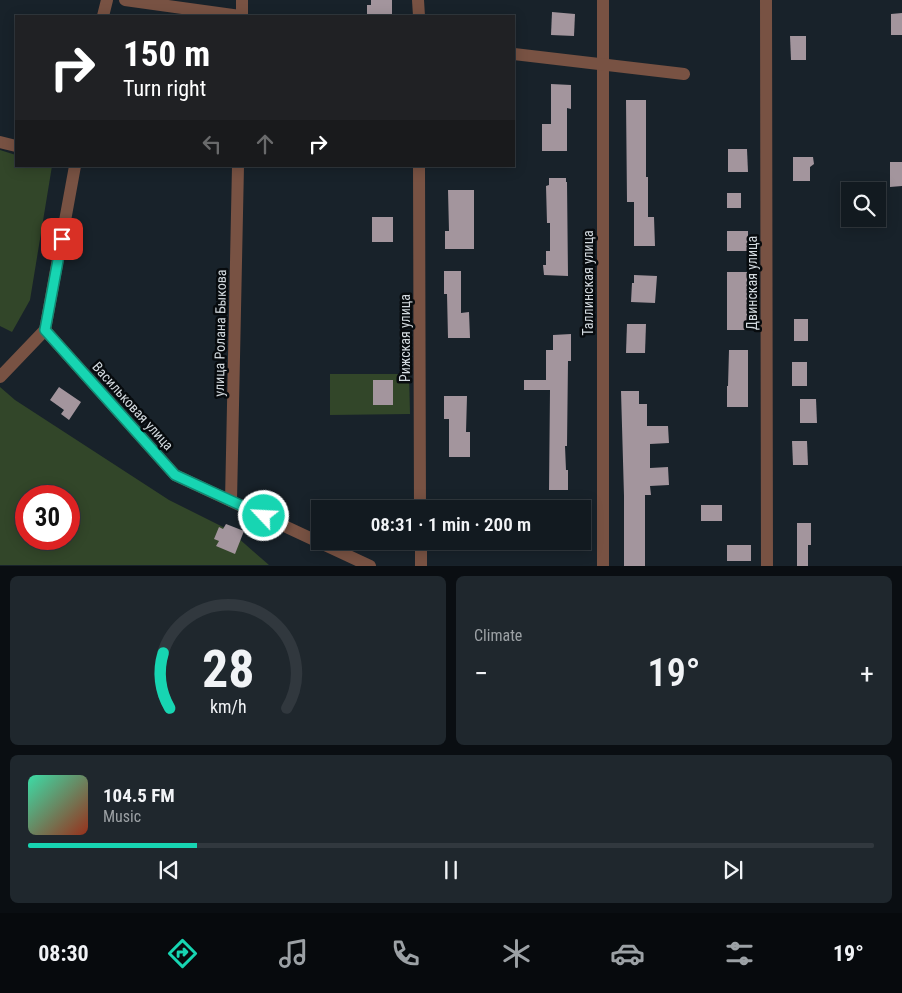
<!DOCTYPE html>
<html lang="en">
<head>
<meta charset="utf-8">
<style>
	:root { --surface:#121a20; --page:#1f272d; --text:#f1f3f6; --muted:#9ca1a5; --line:#31383e; --accent:#17d5b2 }
	body { margin:0; font-family:"Roboto Condensed",sans-serif; background:var(--page); color:var(--text); height:100vh; display:flex; flex-direction:column; font-size:19px; white-space:nowrap }
	* { box-sizing:border-box; margin:0 }
	p { font-size:16px; color:var(--muted) }
	.icon { flex:none; width:28px; height:28px; fill:none; stroke:currentColor; stroke-width:2; stroke-linecap:round; stroke-linejoin:round }
	.map { position:relative; height:566px; overflow:hidden }
	.sheet { display:flex; flex-direction:column; gap:10px; padding:10px; background:#0a0e12; flex:1 }
	.sheet>* { flex:none }
	.top-card { position:absolute; left:15px; top:15px; width:500px; height:152px; border-radius:0px; box-shadow:0 2px 12px #0003,0 0 0 1px var(--line); background:#202124; color:#fff; overflow:hidden }
	.buttons { position:absolute; left:841px; top:182px; display:grid; gap:10px }
	.buttons a { display:grid; place-items:center; width:45px; height:45px; border-radius:0px; background:var(--surface); box-shadow:0 2px 12px #0003,0 0 0 1px var(--line); font-size:25px }
	.speed { position:absolute; left:15px; top:485px; display:flex; gap:10px; font-size:25px; font-weight:700; text-align:center }
	.speed>* { display:grid; place-content:center; width:65px; height:65px; border-radius:50%; background:var(--surface); box-shadow:0 2px 12px #0003,0 0 0 1px var(--line); line-height:1 }
	.speed .limit { border:8px solid #d22; background:#fff; color:#111 }
	.pin { position:absolute; display:grid; place-items:center; width:42px; height:42px; color:#fff; margin:-21px; border-radius:10px; box-shadow:0 2px 8px #0006 }
	.me { position:absolute; width:55px; margin:-28px; rotate:295deg; stroke-linejoin:round; filter:drop-shadow(0 0 4px #0008) }
	.turn { display:flex; align-items:center; gap:18px; height:105px; padding:0 25px; font-size:22px }
	.turn .icon { width:65px; height:65px; stroke-width:2.5 }
	.turn b { display:block; font-size:35px; line-height:42px }
	.lanes { display:flex; align-items:center; height:48px; padding:0 25px; background:#0003; justify-content:center; gap:25px; direction:ltr }
	.lanes .off { opacity:.35 }
	.big { font-size:38px; font-weight:600; line-height:1.1 }
	.sheet .widget { flex:1; display:flex; flex-direction:column; justify-content:center; gap:8px; min-width:0; padding:0 18px; border-radius:8px; background:var(--page) }
	.sheet .dial { align-items:center; gap:0 }
	.dial svg { height:130px; overflow:visible; fill:none; stroke:var(--line); stroke-width:7; stroke-linecap:round; text-anchor:middle }
	.dial text { fill:var(--text); stroke:none }
	.song { display:flex; align-items:center; gap:15px }
	.cover { width:60px; height:60px; border-radius:8px; background:linear-gradient(135deg,hsl(160 70% 55%),hsl(10 70% 35%)) }
	.played { height:5px; border-radius:2px; background:linear-gradient(90deg,var(--accent) 20%,var(--line) 20%) }
	.keys { display:flex; justify-content:space-around; direction:ltr }
	.heat { display:flex; justify-content:space-between; align-items:center; font-size:28px; direction:ltr }
	.sheet .tiles { flex:1; display:grid; gap:10px; grid-template-columns:1fr 1fr }
	.widget:last-child { grid-column:span 2 }
	.trip { position:absolute; left:311px; top:500px; width:280px; height:50px; border-radius:0px; background:var(--surface); box-shadow:0 2px 12px #0003,0 0 0 1px var(--line); font-weight:600; line-height:50px; text-align:center }
	.dock { display:flex; height:80px; justify-content:space-around; align-items:center; background:#070a0d; color:var(--muted) }
	.dock .icon { width:35px; height:35px }
	.dock .current { color:var(--accent) }
	.dock b { font-size:22px; color:var(--text) }
	.map>svg:first-child { display:block }
	.green { fill:#324629; fill-rule:evenodd }
	.building { fill:#a3959d }
	.lines { fill:none; stroke-linecap:round; stroke-linejoin:round }
	.minor { stroke:#785243; stroke-width:12 }
	.tertiary { stroke:#785243; stroke-width:12 }
	.route-casing { stroke:#0f8a74; stroke-width:12 }
	.route { stroke:#17d5b2; stroke-width:9 }
	.labels { text-anchor:middle; stroke-width:5; stroke-linejoin:round; paint-order:stroke }
	.street-label { font-size:14px; fill:#d3dadf; stroke:#070b0e }
</style>
</head>
<body>
<div class="map">
<svg width="902" height="566" viewBox="0 0 902 566">
	<rect width="100%" height="100%" fill="#18222a"/>
	<g class="green">
		<path d="M 0,150 L 16,155 L 16,166 L 52,166 L 30,300 L 12,332 L 0,326 Z"/>
		<path d="M 330,374 L 409,374 L 410,414 L 330,415 Z"/>
		<path d="M 0,387 L 15,400 L 169,500 L 229,530 L 269,565 L 0,565 ZM 26,496 L 69,496 L 69,539 L 26,539 Z"/>
	</g>
	<g class="building">
		<path d="M 371,0 L 392,0 L 392,16 L 367,16 L 367,5 L 371,5 Z"/>
		<path d="M 552,12 L 575,14 L 574,36 L 551,35 Z"/>
		<path d="M 902,13 L 902,35 L 891,35 L 891,14 Z"/>
		<path d="M 790,36 L 806,36 L 806,60 L 791,60 Z"/>
		<path d="M 551,84 L 571,85 L 571,109 L 567,108 L 567,151 L 542,151 L 542,124 L 551,124 Z"/>
		<path d="M 626,100 L 646,100 L 646,177 L 648,177 L 648,217 L 654,217 L 655,246 L 634,246 L 634,202 L 627,202 Z"/>
		<path d="M 728,149 L 747,149 L 748,172 L 728,172 Z"/>
		<path d="M 793,157 L 813,157 L 814,164 L 810,167 L 810,181 L 793,181 Z"/>
		<path d="M 890,162 L 902,162 L 902,186 L 890,187 Z"/>
		<path d="M 549,178 L 566,178 L 566,182 L 567,182 L 568,276 L 544,275 L 543,265 L 546,265 L 546,251 L 550,251 L 550,223 L 547,223 L 546,186 L 549,185 Z"/>
		<path d="M 448,190 L 474,190 L 474,249 L 445,249 L 445,231 L 449,231 Z"/>
		<rect x="727" y="193" width="14" height="15"/>
		<rect x="372" y="217" width="21" height="25"/>
		<rect x="727" y="231" width="21" height="20"/>
		<path d="M 444,271 L 461,271 L 461,313 L 469,312 L 470,338 L 448,338 L 447,294 L 444,294 Z"/>
		<rect x="727" y="272" width="20" height="58"/>
		<path d="M 634,275 L 657,276 L 655,303 L 631,302 L 632,283 L 634,283 Z"/>
		<rect x="794" y="319" width="14" height="22"/>
		<path d="M 627,324 L 646,324 L 645,353 L 626,353 Z"/>
		<path d="M 571,334 L 571,361 L 568,361 L 567,446 L 565,446 L 566,470 L 568,470 L 568,490 L 549,490 L 550,390 L 524,390 L 524,380 L 546,380 L 546,350 L 553,350 L 553,335 Z"/>
		<path d="M 729,350 L 748,350 L 748,407 L 727,407 L 727,386 L 728,386 Z"/>
		<rect x="792" y="362" width="15" height="24"/>
		<rect x="373" y="380" width="20" height="25"/>
		<path d="M 59,387 L 81,402 L 69,420 L 61,414 L 64,410 L 50,400 Z"/>
		<path d="M 621,391 L 639,391 L 639,404 L 647,404 L 647,426 L 668,426 L 669,443 L 650,444 L 650,468 L 668,467 L 669,485 L 650,486 L 651,495 L 645,495 L 645,566 L 624,566 L 624,496 Z"/>
		<path d="M 444,396 L 467,396 L 466,432 L 470,432 L 470,457 L 449,457 L 449,419 L 444,419 Z"/>
		<path d="M 800,399 L 816,399 L 817,423 L 800,423 Z"/>
		<path d="M 792,441 L 807,441 L 808,465 L 793,465 Z"/>
		<rect x="701" y="505" width="21" height="16"/>
		<path d="M 797,523 L 811,523 L 811,545 L 808,545 L 808,566 L 797,566 Z"/>
		<path d="M 226,524 L 244,531 L 235,554 L 216,546 L 219,541 L 214,539 L 219,527 L 223,529 Z"/>
		<rect x="727" y="545" width="24" height="16"/>
	</g>
	<g class="lines">
		<g class="minor">
			<path d="M 125,0 L 240,16"/>
			<path d="M 418,0 L 419,16"/>
			<path d="M 603,0 L 603,566"/>
			<path d="M 766,0 L 767,566"/>
			<path d="M 242,16 L 242,0"/>
			<path d="M 514,54 L 684,74"/>
			<path d="M 0,142 L 16,146"/>
			<path d="M 419,166 L 420,509"/>
			<path d="M 45,330 L 175,475 L 370,566"/>
			<path d="M 231,501 L 238,166"/>
			<path d="M 421,541 L 421,566"/>
		</g>
		<g class="tertiary">
			<path d="M 103,16 L 107,0"/>
			<path d="M 0,377 L 45,330 L 75,166"/>
		</g>
	</g>
	<g class="lines">
		<g class="route-casing">
			<path id="route" d="M 62,239 L 45,330 L 175,475 L 264,516"/>
		</g>
		<use href="#route" class="route"/>
	</g>
	<g class="labels">
		<g class="street-label">
			<text transform="translate(588 283) rotate(-90)" y="5">Таллинская улица</text>
			<text transform="translate(752 283) rotate(-90)" y="5">Двинская улица</text>
			<text transform="translate(220 333) rotate(-89)" y="5">улица Ролана Быкова</text>
			<text transform="translate(405 338) rotate(-90)" y="5">Рижская улица</text>
			<text transform="translate(133 406) rotate(48)" y="5">Васильковая улица</text>
		</g>
	</g>
</svg>
<div class="buttons">
<a><svg class="icon" aria-label="search" viewBox="0 0 24 24"><circle cx="10" cy="10" r="6"/><path d="M15 15l6 6"/></svg></a>
</div>
<div class="speed"><div class="limit">30</div></div>
<div class="pin" style="left:62px;top:239px;background:#d93025"><svg class="icon" aria-label="arrive" viewBox="0 0 24 24"><path d="M6 21V4h12l-3 4 3 4H6"/></svg></div>
<svg class="me" style="left:264px;top:516px" viewBox="-20 -20 40 40"><circle r="17" fill="#17d5b2" stroke="#fff" stroke-width="3"/><path d="M0-11L8 9 0 5-8 9z" fill="#fff"/></svg>
<div class="trip">08:31 · 1 min · 200 m</div>
<div class="top-card">
<div class="turn"><svg class="icon" aria-label="right" viewBox="0 0 24 24"><path d="M7 20v-9h11M14 6l5 5-5 5"/></svg><div><b>150 m</b>Turn right</div></div>
<div class="lanes"><svg class="icon off" aria-label="left" viewBox="0 0 24 24"><path d="M17 20v-9H6M10 6l-5 5 5 5"/></svg><svg class="icon off" aria-label="ahead" viewBox="0 0 24 24"><path d="M12 20V5M6 11l6-6 6 6"/></svg><svg class="icon" aria-label="right" viewBox="0 0 24 24"><path d="M7 20v-9h11M14 6l5 5-5 5"/></svg></div>
</div>
</div>
<section class="sheet">
<div class="tiles">
<div class="widget dial"><svg viewBox="0 0 100 80">
<path d="M14 69A42 42 0 1 1 86 69"/>
<path d="M14 69A42 42 0 0 1 10 35" stroke="#17d5b2"/>
<text x="50" y="56" font-size="32" font-weight="700">28</text>
<text x="50" y="72" font-size="11">km/h</text>
</svg></div>
<div class="widget"><p>Climate</p>
<div class="heat"><a>−</a><b class="big">19°</b><a>+</a></div>
</div>
<div class="widget">
<div class="song"><i class="cover"></i><div><b>104.5 FM</b><p>Music</p></div></div>
<div class="played"></div>
<div class="keys"><svg class="icon" aria-label="previous" viewBox="0 0 24 24"><path d="M18 5L8 12l10 7zM5 5v14"/></svg><svg class="icon" aria-label="pause" viewBox="0 0 24 24"><path d="M8 5v14M16 5v14"/></svg><svg class="icon" aria-label="next" viewBox="0 0 24 24"><path d="M6 5l10 7-10 7zM19 5v14"/></svg></div>
</div>
</div>
</section>
<nav class="dock">
<b>08:30</b>
<svg class="icon current" aria-label="directions" viewBox="0 0 24 24"><path d="M12 3l9 9-9 9-9-9zM9 14v-3h6M13 9l2 2-2 2"/></svg>
<svg class="icon" aria-label="music" viewBox="0 0 24 24"><path d="M9 18V5l10-2v13"/><circle cx="6" cy="18" r="3"/><circle cx="16" cy="16" r="3"/></svg>
<svg class="icon" aria-label="phone" viewBox="0 0 24 24"><path d="M5 4h4l2 5-3 2q2 4 5 5l2-3 5 2v4C11 20 4 13 5 4z"/></svg>
<svg class="icon" aria-label="climate" viewBox="0 0 24 24"><path d="M12 3v18M4 7l16 10M4 17L20 7"/></svg>
<svg class="icon" aria-label="car" viewBox="0 0 24 24"><path d="M5 17H2v-5l4-1 3-4h7l3 4 3 1v5h-3M9 17h6M6 11h13"/><circle cx="7" cy="17" r="2"/><circle cx="17" cy="17" r="2"/></svg>
<svg class="icon" aria-label="filters" viewBox="0 0 24 24"><path d="M4 7h16M4 17h16"/><circle cx="9" cy="7" r="2"/><circle cx="15" cy="17" r="2"/></svg>
<b>19°</b>
</nav>
</body>
</html>
